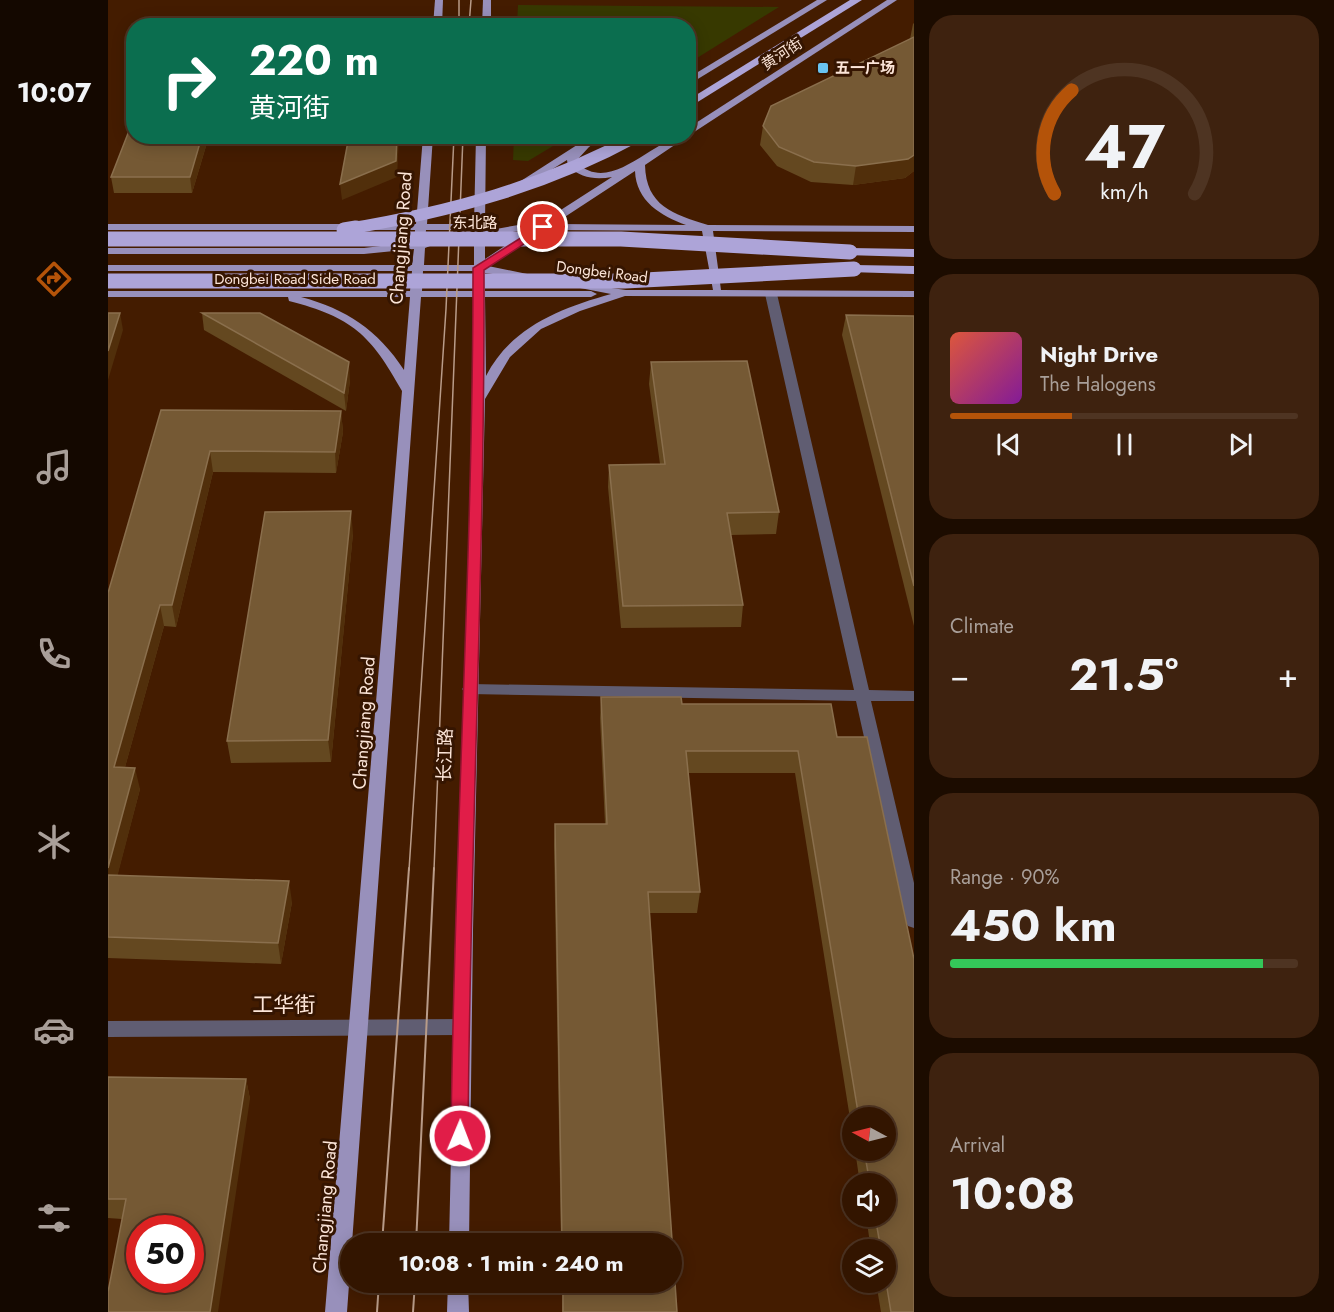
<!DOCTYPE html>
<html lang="en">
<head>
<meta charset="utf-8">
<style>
	:root { --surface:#331500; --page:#3e220f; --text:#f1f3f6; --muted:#a99f99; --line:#4e3422; --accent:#b45309 }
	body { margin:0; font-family:Jost,"Noto Sans SC",sans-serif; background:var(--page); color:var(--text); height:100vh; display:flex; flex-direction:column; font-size:22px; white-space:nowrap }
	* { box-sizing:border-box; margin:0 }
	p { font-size:20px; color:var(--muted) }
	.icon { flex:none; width:33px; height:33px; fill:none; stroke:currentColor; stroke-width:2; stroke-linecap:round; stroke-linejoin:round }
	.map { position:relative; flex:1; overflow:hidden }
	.details { display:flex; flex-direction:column; gap:15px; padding:15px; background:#1c0c00; width:420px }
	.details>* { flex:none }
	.hud { position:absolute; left:18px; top:18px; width:570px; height:126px; border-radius:24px; box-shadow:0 3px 15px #0003,0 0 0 2px var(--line); background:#0b6e4f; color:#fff; overflow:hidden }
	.needle { width:39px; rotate:277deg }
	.tools { position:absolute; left:734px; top:1107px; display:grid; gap:12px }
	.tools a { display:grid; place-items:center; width:54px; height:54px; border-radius:50%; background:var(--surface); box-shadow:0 3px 15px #0003,0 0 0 2px var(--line); font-size:30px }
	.speed { position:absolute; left:18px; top:1215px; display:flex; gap:12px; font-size:30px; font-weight:700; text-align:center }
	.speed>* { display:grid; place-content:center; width:78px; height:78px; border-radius:50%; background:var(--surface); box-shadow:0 3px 15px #0003,0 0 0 2px var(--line); line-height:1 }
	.speed .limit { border:9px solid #d22; background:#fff; color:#111 }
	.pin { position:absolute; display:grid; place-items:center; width:51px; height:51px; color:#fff; margin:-26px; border:3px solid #fff; border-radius:50%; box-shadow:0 2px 6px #0007 }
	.me { position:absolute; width:66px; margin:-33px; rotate:1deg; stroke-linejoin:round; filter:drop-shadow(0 0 4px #0008) }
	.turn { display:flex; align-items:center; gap:21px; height:126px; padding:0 24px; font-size:27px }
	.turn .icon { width:78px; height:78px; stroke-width:2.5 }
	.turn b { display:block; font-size:42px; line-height:51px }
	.big { font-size:45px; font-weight:700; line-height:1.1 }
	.details .widget { flex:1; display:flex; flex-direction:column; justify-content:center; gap:9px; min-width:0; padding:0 21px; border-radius:24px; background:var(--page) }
	.details .dial { align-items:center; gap:0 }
	.dial svg { height:156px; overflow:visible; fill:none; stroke:var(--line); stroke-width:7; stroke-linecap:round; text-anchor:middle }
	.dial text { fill:var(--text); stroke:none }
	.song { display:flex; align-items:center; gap:18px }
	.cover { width:72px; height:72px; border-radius:9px; background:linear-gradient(135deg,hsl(10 70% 55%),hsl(290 70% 35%)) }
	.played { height:6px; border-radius:3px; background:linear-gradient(90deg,var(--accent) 35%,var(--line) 35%) }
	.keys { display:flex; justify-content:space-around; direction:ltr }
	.heat { display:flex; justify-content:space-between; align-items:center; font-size:33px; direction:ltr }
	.charge { height:9px; border-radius:4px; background:linear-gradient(90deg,#34c759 90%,var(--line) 0) }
	.trip { position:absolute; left:232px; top:1233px; width:342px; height:60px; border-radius:30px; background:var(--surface); box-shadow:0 3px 15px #0003,0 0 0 2px var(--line); font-weight:700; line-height:60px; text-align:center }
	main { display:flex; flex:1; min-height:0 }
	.dock { display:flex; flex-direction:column; width:108px; justify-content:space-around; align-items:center; background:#140800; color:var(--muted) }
	.dock .icon { width:42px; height:42px }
	.dock .active { color:var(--accent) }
	.dock b { font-size:27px; color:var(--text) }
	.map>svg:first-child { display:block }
	.green { fill:#373900 }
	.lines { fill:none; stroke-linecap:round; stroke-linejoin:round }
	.minor { fill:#605d72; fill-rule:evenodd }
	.major { fill:#9890bb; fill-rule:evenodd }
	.highway { fill:#ada4d8; fill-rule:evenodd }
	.tram-far1 { stroke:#b99c89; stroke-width:1.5 }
	.tram { stroke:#b99c89; stroke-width:2 }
	.highway-bridge-far1 { stroke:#ada4d8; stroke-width:12 }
	.highway-bridge { stroke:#ada4d8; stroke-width:15 }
	.wall { fill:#644820 }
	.shaded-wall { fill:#512f0b }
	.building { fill:#755934; stroke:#8a6f4d; stroke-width:1.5; fill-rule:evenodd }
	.route { fill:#e11d48; stroke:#92132f; stroke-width:1.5 }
	.poi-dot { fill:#69c3f1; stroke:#351501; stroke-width:2 }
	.labels { text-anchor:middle; stroke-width:6; stroke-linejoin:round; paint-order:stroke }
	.far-street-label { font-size:15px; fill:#fce5d8; stroke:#351501 }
	.far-poi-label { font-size:15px; font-weight:bold; fill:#fce5d8; stroke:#351501; text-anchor:start }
	.street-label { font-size:18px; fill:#fce5d8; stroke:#351501 }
	.near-street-label { font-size:21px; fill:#fce5d8; stroke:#351501 }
</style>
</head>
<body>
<main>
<nav class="dock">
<b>10:07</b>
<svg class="icon active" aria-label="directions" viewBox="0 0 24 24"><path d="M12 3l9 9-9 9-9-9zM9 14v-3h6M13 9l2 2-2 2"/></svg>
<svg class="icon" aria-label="music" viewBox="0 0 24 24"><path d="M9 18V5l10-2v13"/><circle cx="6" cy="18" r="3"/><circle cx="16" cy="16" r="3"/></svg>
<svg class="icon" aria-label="phone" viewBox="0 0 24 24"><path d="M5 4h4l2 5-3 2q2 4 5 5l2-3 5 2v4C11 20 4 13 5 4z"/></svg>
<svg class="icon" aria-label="climate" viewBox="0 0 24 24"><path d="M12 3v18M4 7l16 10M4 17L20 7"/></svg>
<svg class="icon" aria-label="car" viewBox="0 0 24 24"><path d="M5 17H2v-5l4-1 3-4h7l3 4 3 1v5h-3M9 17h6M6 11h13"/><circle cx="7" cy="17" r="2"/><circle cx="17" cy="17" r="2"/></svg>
<svg class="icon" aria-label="filters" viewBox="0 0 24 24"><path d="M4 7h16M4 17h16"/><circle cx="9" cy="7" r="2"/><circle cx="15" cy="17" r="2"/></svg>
</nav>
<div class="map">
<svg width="806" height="1312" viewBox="0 0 806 1312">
	<rect width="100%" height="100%" fill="#441c00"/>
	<g class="green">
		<path d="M 410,5 L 671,7 L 581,63 L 580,26 L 409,25 Z"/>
		<path d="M 406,137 L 406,136 L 460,137 L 420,161 L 405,160 Z"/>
	</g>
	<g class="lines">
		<g class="minor">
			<path d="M 663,291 L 669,294 L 761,690 L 806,691 L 806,701 L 763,701 L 806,883 L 806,928 L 800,926 L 797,921 L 748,701 L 362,694 L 357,693 L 354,689 L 357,685 L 362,684 L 746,690 L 657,294 Z"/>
			<path d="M 353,1019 L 360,1021 L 362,1027 L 360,1033 L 353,1035 L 0,1037 L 0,1021 Z"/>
		</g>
		<g class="major">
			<path d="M 327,0 L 335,0 L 334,26 L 325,26 Z"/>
			<path d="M 375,0 L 383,0 L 383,26 L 374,26 Z"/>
			<path d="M 709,0 L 719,0 L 580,85 L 580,78 Z"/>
			<path d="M 779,0 L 789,0 L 580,136 L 580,128 Z"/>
			<path d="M 315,136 L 325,136 L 319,224 L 366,224 L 368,136 L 378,136 L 377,224 L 383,227 L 377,231 L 416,224 L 431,224 L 504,177 C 487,180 473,178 460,166 L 459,160 L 414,188 L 405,186 L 483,136 L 496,136 L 481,147 L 469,160 L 469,163 C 505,196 545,136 580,136 L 537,165 C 538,206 565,214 600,225 L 806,226 L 806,232 L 605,231 L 613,290 L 806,291 L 806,297 L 517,296 L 472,311 L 433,329 L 402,357 L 377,399 L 365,930 L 361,1244 L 341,1244 L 348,930 L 365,409 L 366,297 L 313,297 L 239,1312 L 217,1312 L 294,391 C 263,335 244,317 181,301 L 180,297 L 0,297 L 0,291 L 302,291 L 304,271 L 0,271 L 0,265 L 304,265 L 306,249 L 256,254 L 0,254 L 0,248 L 256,248 L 306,242 L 307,230 L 0,230 L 0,224 L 308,224 ZM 527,171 C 528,201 553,216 578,225 L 446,224 ZM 318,230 L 366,230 L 366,265 L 316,265 L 317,248 L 327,244 L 317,241 ZM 416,230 L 421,230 L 377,259 L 377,237 ZM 436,230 L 594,231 L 605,290 L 518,290 L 467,283 L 467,287 L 503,294 C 453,308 403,327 378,376 L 377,297 L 483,297 L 489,294 L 483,291 L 377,291 L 377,273 L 424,279 L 424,275 L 380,266 ZM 315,271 L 366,271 L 366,291 L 314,291 ZM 193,297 L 302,297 L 296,370 C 270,330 238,309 193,297 Z"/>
			<path d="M 340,1282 L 360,1282 L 361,1312 L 339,1312 Z"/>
		</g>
		<g class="highway">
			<path d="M 742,0 L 754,0 L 580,108 L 580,100 Z"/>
			<path d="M 742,248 L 806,249 L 806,257 L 737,255 L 735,252 Z"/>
			<path d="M 746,265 L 806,266 L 806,274 L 741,272 L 739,269 L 741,266 Z"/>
		</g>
		<g class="tram-far1">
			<path d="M 351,0 L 351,26"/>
			<path d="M 361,26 L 363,0"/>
			<path d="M 301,870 L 338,309 L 346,136"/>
			<path d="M 326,870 L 355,136"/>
		</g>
		<g class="tram">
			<path d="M 274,1244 L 301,868"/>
			<path d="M 308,1244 L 326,868"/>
			<path d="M 269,1312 L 271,1282"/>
			<path d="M 305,1312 L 307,1282"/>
		</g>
		<path class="highway-bridge-far1" d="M 239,229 C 342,212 438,186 529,136"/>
		<g class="highway-bridge">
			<path d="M 236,230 L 248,228"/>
			<path d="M 0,239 L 513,239 L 742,252"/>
			<path d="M 0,281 L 517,281 L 746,269"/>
		</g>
	</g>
	<g class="wall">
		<path d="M 806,23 L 806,171 L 797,178 L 745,185 L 703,182 L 669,166 L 652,145 L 655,126 L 802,39 L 805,24 Z"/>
		<path d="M 101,136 L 84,193 L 6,193 L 3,177 Z"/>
		<path d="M 94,313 L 242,380 L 238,411 L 96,330 Z"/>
		<path d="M 738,315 L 806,316 L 806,626 L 734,335 Z"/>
		<path d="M 543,362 L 671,512 L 668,534 L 623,535 L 635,605 L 633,627 L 513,628 L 500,487 L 501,465 L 552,464 L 541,384 Z"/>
		<path d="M 53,410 L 233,411 L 235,432 L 228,473 L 105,472 L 68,627 L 56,626 L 17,767 L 32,789 L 9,876 L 184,902 L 173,964 L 0,958 L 0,593 Z"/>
		<path d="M 245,533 L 223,762 L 123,763 L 119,741 Z"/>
		<path d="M 493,697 L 574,704 L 723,704 L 806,1312 L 773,1312 L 768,1282 L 777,1282 L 777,1250 L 763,1250 L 758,1216 L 777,1216 L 777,1184 L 752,1184 L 747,1150 L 777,1150 L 777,1118 L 744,1118 L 744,1131 L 687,773 L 580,773 L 592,892 L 589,913 L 542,913 L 569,1312 L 454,1312 L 454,1282 L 564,1282 L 564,1244 L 453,1244 L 446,845 L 447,824 L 497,824 L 492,718 Z"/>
		<path d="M 0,1077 L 138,1079 L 142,1099 L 14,1219 L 0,1218 Z"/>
	</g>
	<g class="shaded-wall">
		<path d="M 94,136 L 101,136 L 84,193 L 82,177 Z"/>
		<path d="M 289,136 L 291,136 L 289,177 L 234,200 L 232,184 Z"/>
		<path d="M 806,155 L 806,171 L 797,178 L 745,185 L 748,166 Z"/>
		<path d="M 12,313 L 15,330 L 0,380 L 0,351 Z"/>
		<path d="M 241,362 L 242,380 L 238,411 L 236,393 Z"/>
		<path d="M 233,411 L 235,432 L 228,473 L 227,452 Z"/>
		<path d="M 102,451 L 105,472 L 68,627 L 64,605 Z"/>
		<path d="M 243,511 L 245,533 L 223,762 L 220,740 Z"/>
		<path d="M 52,605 L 56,626 L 11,789 L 6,767 Z"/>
		<path d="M 27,768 L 32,789 L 4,897 L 0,882 L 0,868 Z"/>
		<path d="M 181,881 L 184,902 L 173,964 L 170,943 Z"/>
		<path d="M 138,1079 L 142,1099 L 110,1312 L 102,1312 Z"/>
	</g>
	<g class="building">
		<path d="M 806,37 L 806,155 L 800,159 L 748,166 L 706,162 L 671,147 L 655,126 L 663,106 Z"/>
		<path d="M 26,118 L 26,136 L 94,136 L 82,177 L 3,177 Z"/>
		<path d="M 241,136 L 289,136 L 288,161 L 232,184 Z"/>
		<path d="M 0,313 L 12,313 L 0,351 Z"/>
		<path d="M 94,313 L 152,313 L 241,362 L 236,393 Z"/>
		<path d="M 738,315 L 806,316 L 806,586 Z"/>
		<path d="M 639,361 L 671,512 L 619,513 L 635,605 L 515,606 L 501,465 L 557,464 L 543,362 Z"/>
		<path d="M 53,410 L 233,411 L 227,452 L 102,451 L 64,605 L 52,605 L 6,767 L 27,768 L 0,868 L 0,593 Z"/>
		<path d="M 243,511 L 220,740 L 119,741 L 157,512 Z"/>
		<path d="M 493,697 L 573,697 L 574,704 L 723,704 L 729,737 L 759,737 L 806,959 L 806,1312 L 783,1312 L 777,1276 L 777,1250 L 773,1250 L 767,1216 L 777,1216 L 777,1184 L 762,1184 L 756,1150 L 777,1150 L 777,1118 L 751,1118 L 690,751 L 578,751 L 592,892 L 540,892 L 569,1312 L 455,1312 L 455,1282 L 564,1282 L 564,1244 L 454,1244 L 447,824 L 499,824 Z"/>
		<path d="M 0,875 L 181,881 L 170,943 L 0,937 Z"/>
		<path d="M 0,1077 L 138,1079 L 102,1312 L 0,1312 L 0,1292 L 18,1199 L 0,1199 ZM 32,1228 L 82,1228 L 82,1280 L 32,1280 Z"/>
	</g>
	<path class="route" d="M 435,224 L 440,227 L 439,229 L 376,270 C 377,558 362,847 360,1136 L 358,1141 L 352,1144 L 345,1141 L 343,1136 C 346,846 365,558 365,268 Z"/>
	<rect class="poi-dot" x="709" y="62" width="12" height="12" rx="3"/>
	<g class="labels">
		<g class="far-street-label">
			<text transform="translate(674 54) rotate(-33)" y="5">黄河街</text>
			<text x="367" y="228">东北路</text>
			<text transform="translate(494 272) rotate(7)" y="5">Dongbei Road</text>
			<text x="187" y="284">Dongbei Road Side Road</text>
		</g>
		<g class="far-poi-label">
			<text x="727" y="73">五一广场</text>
		</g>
		<g class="street-label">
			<text transform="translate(293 238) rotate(-86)" y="6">Changjiang Road</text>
			<text transform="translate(256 723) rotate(-86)" y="6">Changjiang Road</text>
			<text transform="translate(337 755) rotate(-88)" y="6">长江路</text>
			<text transform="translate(217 1207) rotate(-85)" y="6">Changjiang Road</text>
		</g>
		<g class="near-street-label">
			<text x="176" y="1012">工华街</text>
		</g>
	</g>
</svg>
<div class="tools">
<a><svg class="needle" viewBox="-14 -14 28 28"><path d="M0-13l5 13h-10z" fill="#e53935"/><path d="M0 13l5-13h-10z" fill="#a99f99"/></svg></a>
<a><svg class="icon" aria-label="sound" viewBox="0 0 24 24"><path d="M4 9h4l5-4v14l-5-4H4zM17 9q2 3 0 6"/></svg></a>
<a><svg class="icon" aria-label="layers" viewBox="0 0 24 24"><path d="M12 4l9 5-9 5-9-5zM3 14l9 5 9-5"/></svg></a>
</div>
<div class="speed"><div class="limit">50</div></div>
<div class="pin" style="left:435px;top:227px;background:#d93025"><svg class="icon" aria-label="arrive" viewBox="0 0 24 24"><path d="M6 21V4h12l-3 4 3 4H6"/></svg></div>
<svg class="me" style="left:352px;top:1136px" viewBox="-20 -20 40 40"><circle r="17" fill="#e11d48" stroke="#fff" stroke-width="3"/><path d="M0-11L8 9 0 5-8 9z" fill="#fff"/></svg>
<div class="trip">10:08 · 1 min · 240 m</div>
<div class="hud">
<div class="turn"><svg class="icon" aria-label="right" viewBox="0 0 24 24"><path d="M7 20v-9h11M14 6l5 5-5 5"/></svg><div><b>220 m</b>黄河街</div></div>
</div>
</div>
<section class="details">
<div class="widget dial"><svg viewBox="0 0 100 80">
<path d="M14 69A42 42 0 1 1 86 69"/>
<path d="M14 69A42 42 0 0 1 23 16" stroke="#b45309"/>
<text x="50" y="56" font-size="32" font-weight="700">47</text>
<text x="50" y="72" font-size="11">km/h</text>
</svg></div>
<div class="widget">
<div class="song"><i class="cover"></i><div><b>Night Drive</b><p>The Halogens</p></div></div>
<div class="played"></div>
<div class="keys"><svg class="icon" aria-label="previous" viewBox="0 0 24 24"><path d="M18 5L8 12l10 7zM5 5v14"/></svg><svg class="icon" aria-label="pause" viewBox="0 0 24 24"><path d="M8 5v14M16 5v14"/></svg><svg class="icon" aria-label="next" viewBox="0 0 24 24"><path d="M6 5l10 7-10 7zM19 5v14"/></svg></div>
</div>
<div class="widget"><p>Climate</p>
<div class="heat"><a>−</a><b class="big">21.5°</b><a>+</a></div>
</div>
<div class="widget"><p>Range · 90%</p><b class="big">450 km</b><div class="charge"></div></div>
<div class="widget"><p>Arrival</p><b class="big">10:08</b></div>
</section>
</main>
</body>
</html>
